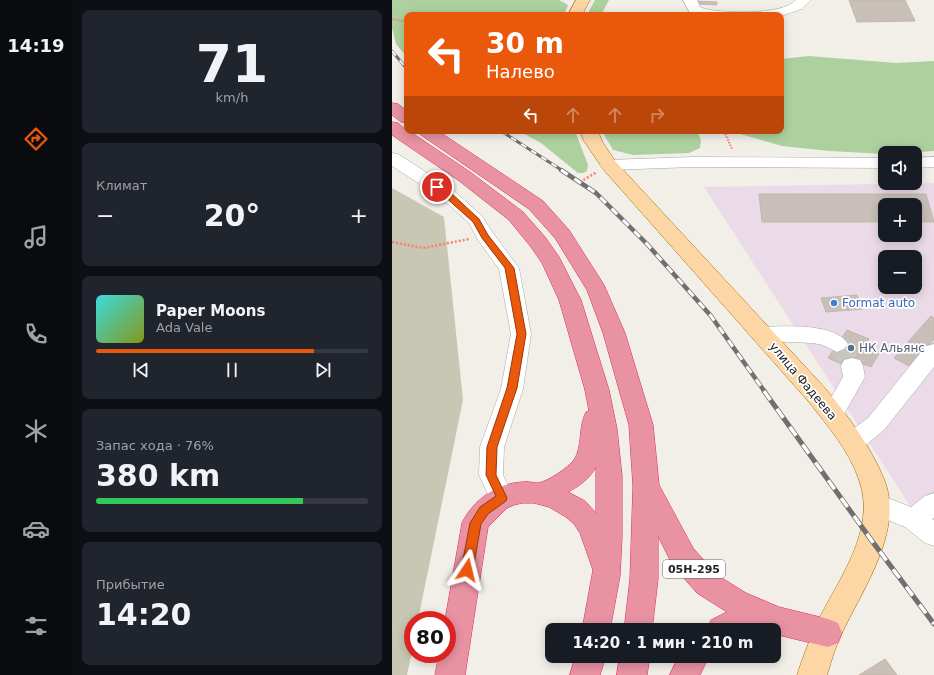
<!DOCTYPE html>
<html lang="ru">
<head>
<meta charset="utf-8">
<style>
	:root { --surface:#171b24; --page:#20242c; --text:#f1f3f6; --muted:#9ea1a6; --line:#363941; --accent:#ea580c }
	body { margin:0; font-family:"DejaVu Sans",sans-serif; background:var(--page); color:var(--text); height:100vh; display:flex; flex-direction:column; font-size:15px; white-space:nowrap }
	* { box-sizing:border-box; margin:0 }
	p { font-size:13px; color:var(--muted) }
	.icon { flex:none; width:22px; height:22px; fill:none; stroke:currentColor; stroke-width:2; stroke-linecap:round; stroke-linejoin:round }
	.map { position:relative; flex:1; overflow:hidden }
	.details { display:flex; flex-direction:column; gap:10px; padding:10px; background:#0d0f14; width:320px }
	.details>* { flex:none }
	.banner { position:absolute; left:12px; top:12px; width:380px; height:122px; border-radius:8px; box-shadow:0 2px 10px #0003; background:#ea580c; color:#fff; overflow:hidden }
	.fabs { position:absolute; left:486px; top:146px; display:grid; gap:8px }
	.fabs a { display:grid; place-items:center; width:44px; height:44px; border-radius:8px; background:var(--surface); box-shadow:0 2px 10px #0003; font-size:20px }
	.speed { position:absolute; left:12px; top:611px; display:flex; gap:8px; font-size:20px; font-weight:700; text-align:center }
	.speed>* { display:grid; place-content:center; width:52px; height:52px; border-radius:50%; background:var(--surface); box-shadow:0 2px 10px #0003; line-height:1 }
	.speed .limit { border:6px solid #d22; background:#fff; color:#111 }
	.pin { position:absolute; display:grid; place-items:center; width:34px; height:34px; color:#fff; margin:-17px; border:2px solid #fff; border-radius:50%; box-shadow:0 1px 4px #0007 }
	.me { position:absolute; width:44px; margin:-22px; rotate:10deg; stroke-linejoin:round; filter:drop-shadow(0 0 3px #0008) }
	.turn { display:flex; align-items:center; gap:14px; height:84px; padding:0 16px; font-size:18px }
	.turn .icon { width:52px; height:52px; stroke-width:2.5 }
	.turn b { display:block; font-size:28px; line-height:34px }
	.lanes { display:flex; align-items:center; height:38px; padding:0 16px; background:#0003; justify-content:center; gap:20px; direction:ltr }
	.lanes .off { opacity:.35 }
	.big { font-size:30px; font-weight:700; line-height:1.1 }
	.details .card { flex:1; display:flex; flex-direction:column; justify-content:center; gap:6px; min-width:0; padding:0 14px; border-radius:8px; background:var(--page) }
	.details .dial { align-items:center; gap:0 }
	.dial b { font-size:52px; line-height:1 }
	.song { display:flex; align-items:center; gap:12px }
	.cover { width:48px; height:48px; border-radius:6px; background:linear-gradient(135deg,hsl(180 70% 55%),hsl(70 70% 35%)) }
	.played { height:4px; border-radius:2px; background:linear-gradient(90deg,var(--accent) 80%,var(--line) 80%) }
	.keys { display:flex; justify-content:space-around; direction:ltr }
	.heat { display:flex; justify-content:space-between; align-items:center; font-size:22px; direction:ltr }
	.charge { height:6px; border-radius:3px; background:linear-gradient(90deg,#34c759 76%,var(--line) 0) }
	.trip { position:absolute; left:153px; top:623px; width:236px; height:40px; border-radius:8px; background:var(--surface); box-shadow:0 2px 10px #0003; font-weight:700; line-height:40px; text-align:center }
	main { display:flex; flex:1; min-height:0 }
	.tabs { display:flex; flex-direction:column; width:72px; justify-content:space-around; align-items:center; background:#090b0e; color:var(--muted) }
	.tabs .icon { width:28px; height:28px }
	.tabs .current { color:var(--accent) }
	.tabs b { font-size:18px; color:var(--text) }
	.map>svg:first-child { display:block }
	.industrial { fill:#ebdbe8; fill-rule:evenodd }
	.construction { fill:#c7c7b4 }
	.forest { fill:#add19e }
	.building { fill:#c7bfb8; stroke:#c4b6ab }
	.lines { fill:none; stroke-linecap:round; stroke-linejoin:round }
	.minor-tunnel { stroke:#c8c6c1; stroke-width:20; stroke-dasharray:20 10; stroke-linecap:butt }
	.minor-casing { stroke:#a9a9a9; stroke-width:1 }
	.major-casing { stroke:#a06b00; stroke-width:1 }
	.highway-casing { stroke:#dc2a67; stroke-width:1 }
	.path-far1 { stroke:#fa8072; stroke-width:2; stroke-dasharray:1.5 1.5; stroke-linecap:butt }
	.path { stroke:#fa8072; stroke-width:2.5; stroke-dasharray:2 2; stroke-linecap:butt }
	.minor { fill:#fff; fill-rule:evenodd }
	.major { fill:#fcd6a4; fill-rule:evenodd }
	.highway { fill:#e892a2; fill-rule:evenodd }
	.rail-far2-casing { stroke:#707070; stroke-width:3 }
	.rail-far1-casing { stroke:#707070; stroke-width:4.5 }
	.rail-casing { stroke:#707070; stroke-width:5 }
	.rail-far2 { stroke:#fff; stroke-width:2; stroke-dasharray:6; stroke-linecap:butt }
	.rail-far1 { stroke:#fff; stroke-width:3; stroke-dasharray:8; stroke-linecap:butt }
	.rail { stroke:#fff; stroke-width:3.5; stroke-dasharray:11; stroke-linecap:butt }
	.route { fill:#ea580c; stroke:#983908 }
	.shop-dot { fill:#3f7fe0; stroke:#fff; stroke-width:1.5 }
	.service-dot { fill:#5c6f8a; stroke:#fff; stroke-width:1.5 }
	.labels { text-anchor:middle; stroke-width:3.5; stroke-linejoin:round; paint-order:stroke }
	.shield { fill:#fff; stroke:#646464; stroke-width:1 }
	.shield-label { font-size:11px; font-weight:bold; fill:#222 }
	.shop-label { font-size:12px; fill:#366cbe; stroke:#fff; text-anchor:start }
	.service-label { font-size:12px; fill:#4e5e75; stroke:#fff; text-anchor:start }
	.street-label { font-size:12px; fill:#222; stroke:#fff }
</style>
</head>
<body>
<main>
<nav class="tabs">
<b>14:19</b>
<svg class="icon current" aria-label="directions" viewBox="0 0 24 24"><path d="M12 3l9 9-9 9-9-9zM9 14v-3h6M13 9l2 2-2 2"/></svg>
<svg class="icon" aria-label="music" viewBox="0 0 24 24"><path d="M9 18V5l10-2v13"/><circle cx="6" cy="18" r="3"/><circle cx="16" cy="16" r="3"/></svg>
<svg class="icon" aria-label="phone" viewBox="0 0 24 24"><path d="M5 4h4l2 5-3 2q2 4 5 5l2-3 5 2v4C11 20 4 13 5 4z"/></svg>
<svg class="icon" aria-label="climate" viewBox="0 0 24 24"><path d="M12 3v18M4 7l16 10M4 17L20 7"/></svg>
<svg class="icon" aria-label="car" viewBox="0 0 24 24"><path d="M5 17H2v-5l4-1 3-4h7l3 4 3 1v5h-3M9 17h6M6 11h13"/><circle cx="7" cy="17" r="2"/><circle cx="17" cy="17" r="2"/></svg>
<svg class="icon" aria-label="filters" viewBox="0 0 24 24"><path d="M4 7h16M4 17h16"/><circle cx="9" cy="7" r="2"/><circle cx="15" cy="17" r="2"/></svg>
</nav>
<section class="details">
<div class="card dial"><b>71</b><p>km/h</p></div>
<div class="card"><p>Климат</p>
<div class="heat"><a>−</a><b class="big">20°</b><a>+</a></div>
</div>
<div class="card">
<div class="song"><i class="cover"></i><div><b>Paper Moons</b><p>Ada Vale</p></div></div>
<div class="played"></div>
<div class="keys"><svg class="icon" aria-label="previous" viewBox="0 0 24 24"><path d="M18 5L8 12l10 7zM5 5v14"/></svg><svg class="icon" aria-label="pause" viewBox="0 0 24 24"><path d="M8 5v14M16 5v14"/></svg><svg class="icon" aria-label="next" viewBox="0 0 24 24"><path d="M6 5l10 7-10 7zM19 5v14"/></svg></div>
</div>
<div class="card"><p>Запас хода · 76%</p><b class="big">380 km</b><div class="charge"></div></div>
<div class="card"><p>Прибытие</p><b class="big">14:20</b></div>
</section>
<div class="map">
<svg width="542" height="675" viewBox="0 0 542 675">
	<rect width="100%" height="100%" fill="#f2efe9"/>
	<path class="industrial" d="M 542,183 L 542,543 L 312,187 ZM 493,205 L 523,205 L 523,235 L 493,235 ZM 493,257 L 523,257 L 523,287 L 493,287 Z"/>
	<path class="construction" d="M 0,188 L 52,217 L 71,400 L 26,620 L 21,620 L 21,646 L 15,675 L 0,675 Z"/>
	<g class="forest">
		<path d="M 0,0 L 167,0 L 176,5 L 172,15 L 15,15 L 15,57 L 4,44 L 0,28 Z"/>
		<path d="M 203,0 L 217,0 L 209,15 L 195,15 Z"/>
		<path d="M 417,56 L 504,63 L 542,61 L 542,151 L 493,154 L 437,151 L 390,146 L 348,134 L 346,131 L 389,131 L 389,59 Z"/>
		<path d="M 127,131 L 183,131 L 196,165 L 195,171 L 191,173 L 186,173 L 149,143 Z"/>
		<path d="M 210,131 L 305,131 L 309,140 L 308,148 L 297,153 L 241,155 L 221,150 Z"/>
	</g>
	<g class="building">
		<path d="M 457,0 L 513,0 L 523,21 L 465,22 Z"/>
		<path d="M 303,1 L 325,2 L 325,5 L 303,4 Z"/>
		<path d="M 367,194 L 534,194 L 542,222 L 523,222 L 523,205 L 493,205 L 493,222 L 370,222 Z"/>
		<path d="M 465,295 L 471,309 L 434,312 L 429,298 Z"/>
		<path d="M 539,316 L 542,318 L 542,339 L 519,367 L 502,358 Z"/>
		<path d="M 455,330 L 477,339 L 458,368 L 436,358 Z"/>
		<path d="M 472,345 L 488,352 L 479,367 L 463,361 Z"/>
		<path d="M 493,659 L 505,675 L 467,675 Z"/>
	</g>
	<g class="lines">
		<path class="minor-tunnel" d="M 445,344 L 449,347 L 460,366"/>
		<g class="minor-casing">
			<g id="minor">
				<path d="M 291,0 L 305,0 L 308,7 L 313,9 C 335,13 388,16 404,0 L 419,0 L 410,9 L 389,16 L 389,15 L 303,15 L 298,13 Z"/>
				<path d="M 0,153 L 6,154 L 60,189 L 90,216 L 101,233 L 127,268 L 139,334 L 131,389 L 112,447 L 111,475 L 122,498 L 119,505 L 110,508 L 101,505 L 87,475 L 88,447 L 109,389 L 119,334 L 107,269 L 86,240 L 77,223 L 48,197 L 0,166 Z"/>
				<path d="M 301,157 L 493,158 L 493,168 L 301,167 L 217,170 L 211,169 L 208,165 L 211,161 L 217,160 Z"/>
				<path d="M 542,157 L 542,167 L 523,168 L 523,158 Z"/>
				<path d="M 372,327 C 393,326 444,323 456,344 L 452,349 L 445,352 L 431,345 L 421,343 L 372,341 L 365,339 L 362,334 L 365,329 Z"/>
				<path d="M 542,344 L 542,367 L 492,430 L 469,449 L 461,451 L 453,449 L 449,442 L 453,435 L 476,418 L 534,346 Z"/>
				<path d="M 460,358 L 468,360 L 471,366 L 473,377 L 448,421 L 440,424 L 432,421 L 429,415 L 451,377 L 449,366 L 452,360 Z"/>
				<path d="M 542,493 L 542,518 L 540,519 L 542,520 L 542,546 L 533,543 L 513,527 L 476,512 L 473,505 L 476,498 L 485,494 L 519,507 L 533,496 Z"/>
			</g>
		</g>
		<g class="major-casing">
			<g id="major">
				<path d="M 184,0 L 198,0 L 190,15 L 176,15 Z"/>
				<path d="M 188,131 L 206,131 L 210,141 L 223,161 L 433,388 C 456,416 478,445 492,479 C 513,530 470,590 449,635 C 443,648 439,662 435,675 L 405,675 C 411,657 418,638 426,621 C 447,578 485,530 467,480 C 457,450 435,425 416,401 L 211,169 L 192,141 Z"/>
			</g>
		</g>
		<g class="highway-casing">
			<g id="highway">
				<path d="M 0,103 L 6,104 L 15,111 L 15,123 L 9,122 L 0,115 Z"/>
				<path d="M 0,122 L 6,123 L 15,131 L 17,131 L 78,172 L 131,212 L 153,237 L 167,257 L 189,300 L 217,390 L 225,429 L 230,476 L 230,537 L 228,576 L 218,630 L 190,630 L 201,570 L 188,533 L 182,524 L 174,517 L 157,507 L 142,503 L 130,503 L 122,505 L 115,508 L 96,527 L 73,675 L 43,675 L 47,654 L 55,654 L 55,620 L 53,620 L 70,523 C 81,500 105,483 131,482 C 136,481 141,483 146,483 C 155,482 177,467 182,460 C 191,446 186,427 194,412 L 197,411 L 193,390 L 167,300 L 150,263 L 139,247 L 117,220 L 66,180 L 0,135 ZM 204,467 L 204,513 L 193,501 L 176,492 C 189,485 197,479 204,467 Z"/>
				<path d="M 26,131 L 46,131 L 151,201 L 177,230 L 212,285 L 233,333 L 261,425 L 267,485 L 301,548 L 325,575 L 354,593 L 387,607 L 436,619 L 446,623 L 450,633 L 446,643 L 436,647 L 382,634 L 382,630 L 315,630 L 319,620 L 335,612 L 305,593 L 281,566 L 266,536 L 266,579 L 260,630 L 232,630 L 238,579 L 241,486 L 237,425 L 211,333 L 195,290 L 163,238 L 137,209 L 29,135 Z"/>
				<path d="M 184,656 L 214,656 L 208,675 L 178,675 Z"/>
				<path d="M 228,656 L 258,656 L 255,675 L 225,675 Z"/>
				<path d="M 287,656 L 317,656 L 308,675 L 278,675 Z"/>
			</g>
		</g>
		<g class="path-far1">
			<path d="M 0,19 L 15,22"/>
			<path d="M 332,131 L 340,149"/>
		</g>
		<g class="path">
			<path d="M 188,182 L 205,172"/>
			<path d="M 0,242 L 31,248 L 77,239"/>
		</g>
		<use href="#minor" class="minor"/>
		<use href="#major" class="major"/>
		<use href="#highway" class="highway"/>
		<g class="rail-far2-casing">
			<g id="rail-far2">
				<path d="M 0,51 L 15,69"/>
				<path d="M 109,131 L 171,171"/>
			</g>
		</g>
		<g class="rail-far1-casing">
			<path id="rail-far1" d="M 169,170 L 204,193 L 255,244 L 319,316 L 373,392"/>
		</g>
		<g class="rail-casing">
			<path id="rail" d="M 372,391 L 480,541 L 542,624"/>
		</g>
		<use href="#rail-far2" class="rail-far2"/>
		<use href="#rail-far1" class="rail-far1"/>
		<use href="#rail" class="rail"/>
	</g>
	<path class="route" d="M 42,185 L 47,185 L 57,191 L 87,219 L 96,235 L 122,268 L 134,334 L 125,388 L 105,447 L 104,475 L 115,498 L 114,501 L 96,514 L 89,524 L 81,570 L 79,573 L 75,575 L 71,573 L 69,570 L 78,523 L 88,507 L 104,496 L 94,475 L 95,447 L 115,388 L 125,334 L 113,268 L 90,238 L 81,222 L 51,195 L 42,189 Z"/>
	<circle class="shop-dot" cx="442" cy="303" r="4"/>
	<circle class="service-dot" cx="459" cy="348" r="4"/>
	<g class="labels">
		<rect class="shield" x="271" y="560" width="62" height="18" rx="3"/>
		<g class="shield-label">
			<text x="302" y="573">05Н-295</text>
		</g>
		<g class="shop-label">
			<text x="450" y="307">Format auto</text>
		</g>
		<g class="service-label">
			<text x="467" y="352">НК Альянс</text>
		</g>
		<g class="street-label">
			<text transform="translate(411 381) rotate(50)" y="4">улица Фадеева</text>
		</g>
	</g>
</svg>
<div class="fabs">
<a><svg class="icon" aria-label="sound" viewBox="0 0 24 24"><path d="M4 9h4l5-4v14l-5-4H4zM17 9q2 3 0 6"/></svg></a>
<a>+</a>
<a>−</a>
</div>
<div class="speed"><div class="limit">80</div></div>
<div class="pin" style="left:45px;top:187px;background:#d93025"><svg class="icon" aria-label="arrive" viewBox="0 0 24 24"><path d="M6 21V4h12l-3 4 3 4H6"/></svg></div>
<svg class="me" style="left:75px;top:570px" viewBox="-20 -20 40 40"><path d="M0-17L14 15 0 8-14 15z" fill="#ea580c" stroke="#fff" stroke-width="4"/></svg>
<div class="trip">14:20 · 1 мин · 210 m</div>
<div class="banner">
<div class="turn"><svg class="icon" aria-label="left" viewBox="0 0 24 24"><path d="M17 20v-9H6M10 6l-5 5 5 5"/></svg><div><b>30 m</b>Налево</div></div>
<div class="lanes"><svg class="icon" aria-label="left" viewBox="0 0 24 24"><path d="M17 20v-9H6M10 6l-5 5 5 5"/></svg><svg class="icon off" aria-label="ahead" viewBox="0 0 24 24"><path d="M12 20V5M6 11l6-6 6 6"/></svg><svg class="icon off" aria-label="ahead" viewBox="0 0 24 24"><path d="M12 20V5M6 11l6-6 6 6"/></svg><svg class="icon off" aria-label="right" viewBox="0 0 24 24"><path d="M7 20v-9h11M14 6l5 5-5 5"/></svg></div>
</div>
</div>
</main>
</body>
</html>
